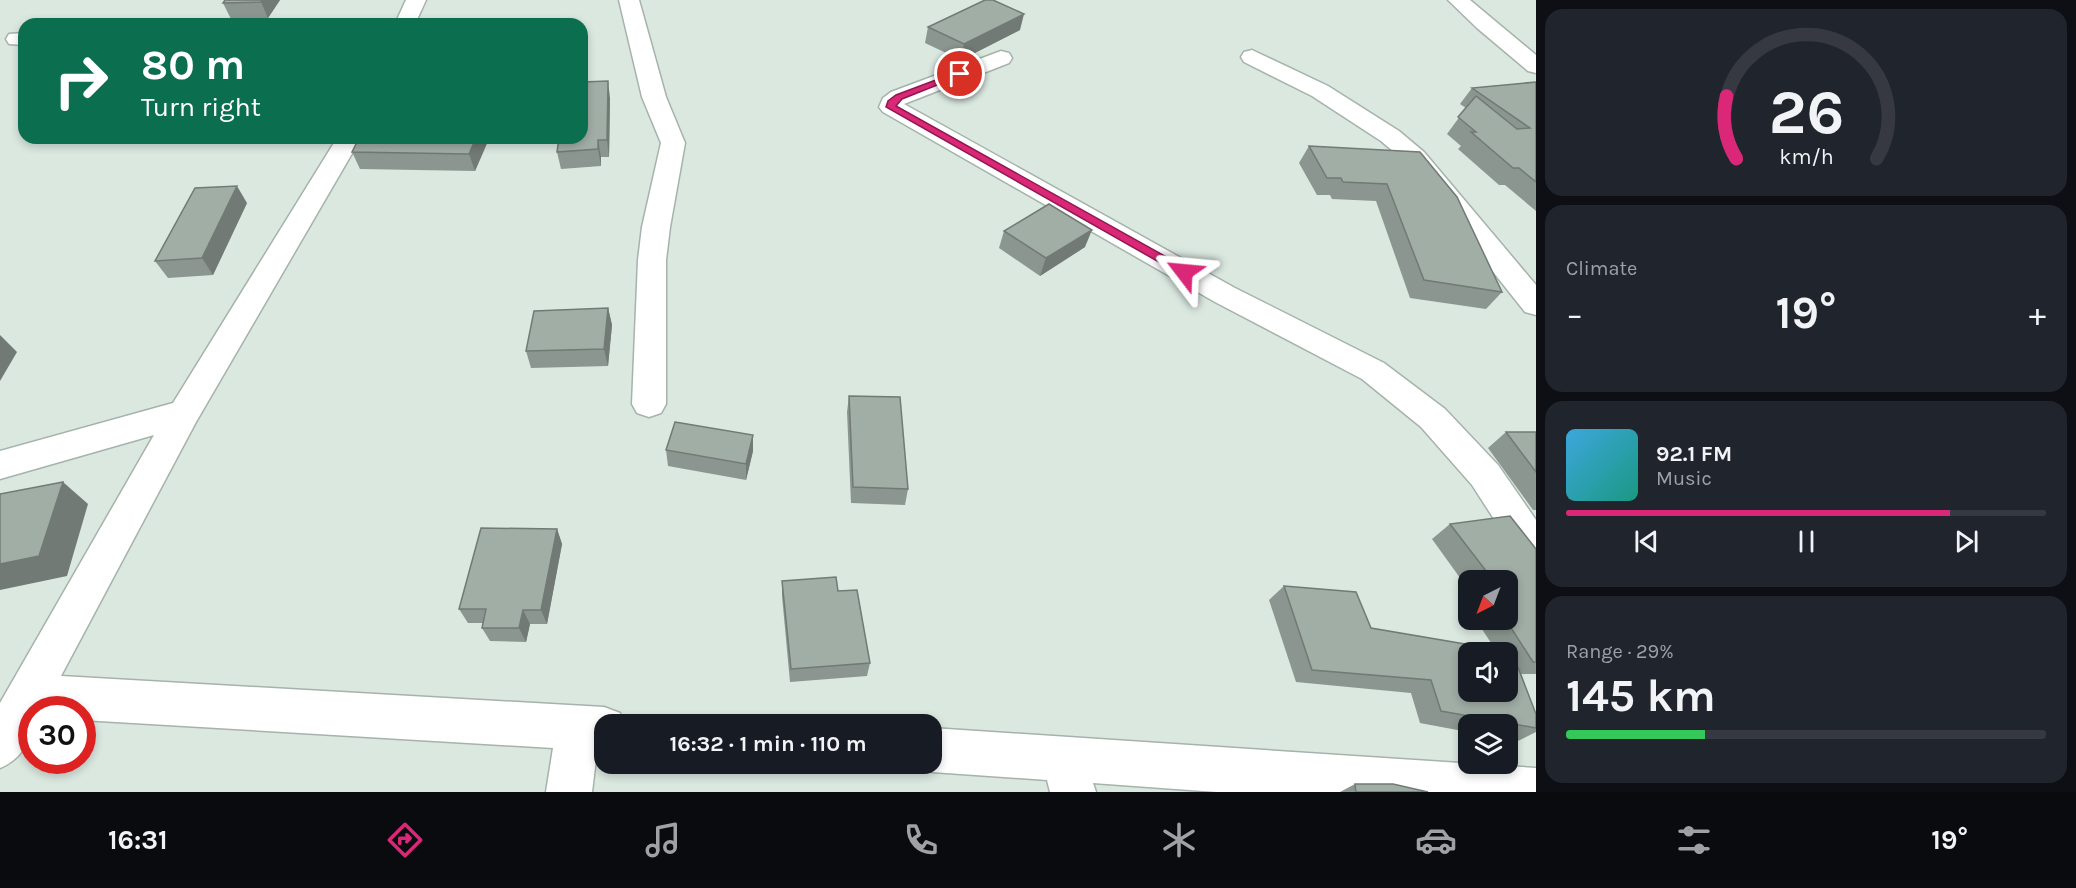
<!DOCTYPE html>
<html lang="en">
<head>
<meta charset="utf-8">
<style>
	:root { --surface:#171b24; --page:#20242c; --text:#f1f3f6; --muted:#9ea1a6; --line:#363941; --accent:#db2777 }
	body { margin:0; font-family:Karla,sans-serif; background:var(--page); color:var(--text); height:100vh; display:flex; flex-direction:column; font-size:22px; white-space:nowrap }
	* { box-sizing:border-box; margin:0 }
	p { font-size:20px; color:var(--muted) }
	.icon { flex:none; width:33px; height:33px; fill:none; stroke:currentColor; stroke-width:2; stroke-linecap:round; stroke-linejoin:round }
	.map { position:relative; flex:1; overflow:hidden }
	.drawer { display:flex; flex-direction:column; gap:9px; padding:9px; background:#0d0f14; width:540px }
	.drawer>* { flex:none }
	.guide { position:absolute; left:18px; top:18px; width:570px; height:126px; border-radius:18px; box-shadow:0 3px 9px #0003; background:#0b6e4f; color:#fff; overflow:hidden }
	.needle { width:39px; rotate:222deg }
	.buttons { position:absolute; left:1458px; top:570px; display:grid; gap:12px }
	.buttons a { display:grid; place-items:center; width:60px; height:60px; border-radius:12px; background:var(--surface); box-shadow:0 3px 9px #0003; font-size:30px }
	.speed { position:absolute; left:18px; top:696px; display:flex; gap:12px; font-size:30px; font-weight:700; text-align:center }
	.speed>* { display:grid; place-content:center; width:78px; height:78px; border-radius:50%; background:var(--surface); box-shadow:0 3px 9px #0003; line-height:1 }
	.speed .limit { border:9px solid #d22; background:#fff; color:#111 }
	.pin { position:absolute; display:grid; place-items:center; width:51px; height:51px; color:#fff; margin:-26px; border:3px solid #fff; border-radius:50%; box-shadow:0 2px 6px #0007 }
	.me { position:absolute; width:66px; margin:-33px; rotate:299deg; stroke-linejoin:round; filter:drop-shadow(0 0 4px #0008) }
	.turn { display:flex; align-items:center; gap:21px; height:126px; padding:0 24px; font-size:27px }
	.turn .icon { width:78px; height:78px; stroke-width:2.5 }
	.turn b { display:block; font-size:42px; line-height:51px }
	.big { font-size:45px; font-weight:700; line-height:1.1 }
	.drawer .card { flex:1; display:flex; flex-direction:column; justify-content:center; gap:9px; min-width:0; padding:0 21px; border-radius:18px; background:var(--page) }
	.drawer .dial { align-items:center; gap:0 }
	.dial svg { height:156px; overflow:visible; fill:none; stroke:var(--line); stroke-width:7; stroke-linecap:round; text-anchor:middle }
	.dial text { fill:var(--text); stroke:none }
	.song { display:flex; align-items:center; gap:18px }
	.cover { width:72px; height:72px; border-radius:9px; background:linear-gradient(135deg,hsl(200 70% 55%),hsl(170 70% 35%)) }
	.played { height:6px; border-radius:3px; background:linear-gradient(90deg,var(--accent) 80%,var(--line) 80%) }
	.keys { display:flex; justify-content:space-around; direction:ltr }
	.heat { display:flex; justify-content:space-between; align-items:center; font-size:33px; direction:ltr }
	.charge { height:9px; border-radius:4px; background:linear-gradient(90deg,#34c759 29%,var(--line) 0) }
	.trip { position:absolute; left:594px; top:714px; width:348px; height:60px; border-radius:18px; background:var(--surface); box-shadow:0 3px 9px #0003; font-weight:700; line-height:60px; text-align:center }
	.dock { display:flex; height:96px; justify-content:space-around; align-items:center; background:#090b0e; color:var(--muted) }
	.dock .icon { width:42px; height:42px }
	.dock .current { color:var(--accent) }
	.dock b { font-size:27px; color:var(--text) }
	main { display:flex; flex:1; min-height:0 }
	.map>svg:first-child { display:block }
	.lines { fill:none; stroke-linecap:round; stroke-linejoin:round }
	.street-casing { stroke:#a5b3ab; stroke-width:3 }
	.street { fill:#fff; fill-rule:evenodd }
	.wall { fill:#8a968f }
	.shaded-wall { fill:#717a74 }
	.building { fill:#a1aea6; stroke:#717a74; stroke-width:1.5; fill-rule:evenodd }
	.route { fill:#db2777; stroke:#8e194d; stroke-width:1.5 }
</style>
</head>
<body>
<main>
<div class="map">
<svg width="1536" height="792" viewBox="0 0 1536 792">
	<rect width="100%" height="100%" fill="#dae8e0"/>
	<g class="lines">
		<g class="street-casing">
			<g id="street">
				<path d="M 406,0 L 426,0 L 415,24 L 395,24 Z"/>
				<path d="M 619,0 L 639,0 L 666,97 L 685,143 L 670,227 L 666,260 L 666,404 L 661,413 L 649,417 L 637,413 L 632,404 L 638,260 L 642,227 L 661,143 L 642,97 Z"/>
				<path d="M 1448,0 L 1470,0 L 1536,55 L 1536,73 L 1528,71 L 1477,28 Z"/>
				<path d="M 24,33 L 24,45 L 9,44 L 6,39 L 9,34 Z"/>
				<path d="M 1252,50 L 1328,86 L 1399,131 L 1424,152 L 1536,285 L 1536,315 L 1525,312 L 1406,162 L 1381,141 L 1312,96 L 1244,62 L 1241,57 L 1244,52 Z"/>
				<path d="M 1001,51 L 1009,53 L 1012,58 L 1009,63 L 904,104 L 1235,288 L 1384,363 L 1445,409 L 1498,465 L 1536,520 L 1536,569 L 1523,564 L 1472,485 L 1421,427 L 1362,379 L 1215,302 L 883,112 L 879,107 L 883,98 L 891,92 Z"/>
				<path d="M 337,138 L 361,138 L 196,422 L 61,676 L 604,707 L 620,713 L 624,724 L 604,724 L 604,751 L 597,751 L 592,792 L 546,792 L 553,748 L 82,720 L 82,710 L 32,710 C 32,736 26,757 0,768 L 0,703 L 154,435 L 0,479 L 0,451 L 173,403 Z"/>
				<path d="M 932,728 L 1536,768 L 1536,792 L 1217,792 L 1093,783 L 1096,792 L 1050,792 L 1047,780 L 932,772 L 916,766 L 915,764 L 932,764 Z"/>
			</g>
		</g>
		<use href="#street" class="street"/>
	</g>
	<g class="wall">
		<path d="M 225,0 L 280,0 L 268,18 L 231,19 L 223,3 Z"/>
		<path d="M 928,27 L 1020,30 L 961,60 L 925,43 Z"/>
		<path d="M 1536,82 L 1536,211 L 1505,185 L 1499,185 L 1458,149 L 1461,146 L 1447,134 L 1466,108 L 1460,104 L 1472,88 Z"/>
		<path d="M 610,98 L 609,157 L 601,157 L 601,166 L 561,169 L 557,152 Z"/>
		<path d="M 488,141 L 475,171 L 360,169 L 352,152 Z"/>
		<path d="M 1309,146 L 1420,152 L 1502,292 L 1486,309 L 1410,298 L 1376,201 L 1332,199 L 1330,195 L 1317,195 L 1299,163 Z"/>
		<path d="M 247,203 L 213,275 L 168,278 L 155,261 Z"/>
		<path d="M 1004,231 L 1085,247 L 1040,276 L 999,248 Z"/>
		<path d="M 608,308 L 612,325 L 608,366 L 531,368 L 526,351 Z"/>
		<path d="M 849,396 L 908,489 L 905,505 L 851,503 L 847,412 Z"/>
		<path d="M 1506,432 L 1536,432 L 1536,510 L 1533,510 L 1488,448 Z"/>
		<path d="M 666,450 L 753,451 L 746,480 L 668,466 Z"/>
		<path d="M 1450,524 L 1536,549 L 1536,674 L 1521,674 L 1536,714 L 1536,732 L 1518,741 L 1508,739 L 1508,724 L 1468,724 L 1468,732 L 1420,723 L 1411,693 L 1296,682 L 1269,600 L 1284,586 L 1371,628 L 1495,649 L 1476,620 L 1508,620 L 1508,580 L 1468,580 L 1468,589 L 1432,539 Z"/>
		<path d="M 557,529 L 562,544 L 547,624 L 530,624 L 526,642 L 490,641 L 482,628 L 483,623 L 468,623 L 459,609 Z"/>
		<path d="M 782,581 L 838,591 L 870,663 L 867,676 L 790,682 L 782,596 Z"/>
		<path d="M 1355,784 L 1428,792 L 1340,792 Z"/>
	</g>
	<g class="shaded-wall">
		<path d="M 262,0 L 280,0 L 268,18 L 261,2 Z"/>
		<path d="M 1024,14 L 1020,30 L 961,60 L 964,44 Z"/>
		<path d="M 608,81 L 610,98 L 609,157 L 607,140 Z"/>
		<path d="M 476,138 L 487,138 L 488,141 L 475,171 L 469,154 Z"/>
		<path d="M 598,140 L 601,157 L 601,166 L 598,149 Z"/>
		<path d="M 237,186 L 247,203 L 213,275 L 202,258 Z"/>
		<path d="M 1092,230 L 1085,247 L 1040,276 L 1046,258 Z"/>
		<path d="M 608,308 L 612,325 L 608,366 L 604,349 Z"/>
		<path d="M 0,335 L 17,352 L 0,381 Z"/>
		<path d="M 753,435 L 753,451 L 746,480 L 746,464 Z"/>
		<path d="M 63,482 L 88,504 L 67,576 L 0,590 L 0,564 Z"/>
		<path d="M 557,529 L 562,544 L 547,624 L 541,610 Z"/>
		<path d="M 523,610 L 530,624 L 526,642 L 519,628 Z"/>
	</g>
	<g class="building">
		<path d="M 225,0 L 262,0 L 261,2 L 223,3 Z"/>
		<path d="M 985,0 L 993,0 L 1024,14 L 964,44 L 928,27 Z"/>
		<path d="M 608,81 L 607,140 L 598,140 L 598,149 L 557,152 L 559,138 L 582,138 L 582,82 Z"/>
		<path d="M 1536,82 L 1536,182 L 1519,168 L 1513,168 L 1471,132 L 1476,132 L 1458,117 L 1476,96 L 1517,129 L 1530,128 L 1472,88 Z"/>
		<path d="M 359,138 L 476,138 L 469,154 L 352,152 Z"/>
		<path d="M 1309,146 L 1420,152 L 1457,197 L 1502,292 L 1424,280 L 1387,184 L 1343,182 L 1341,178 L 1327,178 Z"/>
		<path d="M 237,186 L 202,258 L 155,261 L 195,188 Z"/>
		<path d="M 1049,204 L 1092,230 L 1046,258 L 1004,231 Z"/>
		<path d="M 608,308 L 604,349 L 526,351 L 534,311 Z"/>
		<path d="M 849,396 L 900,397 L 908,489 L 853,487 Z"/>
		<path d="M 675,422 L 753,435 L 746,464 L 666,450 Z"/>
		<path d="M 1506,432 L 1536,432 L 1536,472 Z"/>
		<path d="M 63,482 L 39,556 L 0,564 L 0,494 Z"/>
		<path d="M 1510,516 L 1536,549 L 1536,662 L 1533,662 L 1506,620 L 1508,620 L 1508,605 L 1512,605 L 1508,599 L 1508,580 L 1493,580 L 1450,524 Z"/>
		<path d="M 481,528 L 557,529 L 541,610 L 523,610 L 519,628 L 482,628 L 486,609 L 459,609 Z"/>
		<path d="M 836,577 L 838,591 L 857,590 L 870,663 L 791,669 L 782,581 Z"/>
		<path d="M 1284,586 L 1356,592 L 1371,628 L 1512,652 L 1536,714 L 1536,728 L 1441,711 L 1431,680 L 1312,670 ZM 1468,652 L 1508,652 L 1508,692 L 1468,692 Z"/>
		<path d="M 1355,784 L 1393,784 L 1428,792 L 1356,792 Z"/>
	</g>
	<path class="route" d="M 957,72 L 965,74 L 902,99 L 896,106 L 1188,269 L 1188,274 L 1180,274 L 886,107 L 888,101 L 896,95 Z"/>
</svg>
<div class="buttons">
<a><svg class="needle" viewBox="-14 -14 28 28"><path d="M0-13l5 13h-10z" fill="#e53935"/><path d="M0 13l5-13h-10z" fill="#9ea1a6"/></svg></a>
<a><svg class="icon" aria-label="sound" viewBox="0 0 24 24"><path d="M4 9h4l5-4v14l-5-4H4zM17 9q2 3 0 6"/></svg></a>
<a><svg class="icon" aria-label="layers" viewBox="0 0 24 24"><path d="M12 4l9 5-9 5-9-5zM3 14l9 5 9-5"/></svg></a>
</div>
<div class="speed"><div class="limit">30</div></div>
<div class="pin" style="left:960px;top:74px;background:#d93025"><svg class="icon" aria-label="arrive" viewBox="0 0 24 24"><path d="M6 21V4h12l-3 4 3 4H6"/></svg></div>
<svg class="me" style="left:1184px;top:272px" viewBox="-20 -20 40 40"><path d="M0-17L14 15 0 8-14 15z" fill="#db2777" stroke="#fff" stroke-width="4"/></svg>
<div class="trip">16:32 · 1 min · 110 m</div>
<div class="guide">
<div class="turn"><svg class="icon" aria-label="right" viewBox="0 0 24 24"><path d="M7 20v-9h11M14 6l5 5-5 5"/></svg><div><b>80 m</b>Turn right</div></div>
</div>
</div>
<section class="drawer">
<div class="card dial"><svg viewBox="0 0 100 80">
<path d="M14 69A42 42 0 1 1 86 69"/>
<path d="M14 69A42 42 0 0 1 9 37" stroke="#db2777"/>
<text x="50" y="56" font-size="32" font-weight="700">26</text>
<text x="50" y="72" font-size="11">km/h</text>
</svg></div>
<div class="card"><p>Climate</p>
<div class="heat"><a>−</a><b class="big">19°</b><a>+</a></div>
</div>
<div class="card">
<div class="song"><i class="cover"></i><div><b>92.1 FM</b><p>Music</p></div></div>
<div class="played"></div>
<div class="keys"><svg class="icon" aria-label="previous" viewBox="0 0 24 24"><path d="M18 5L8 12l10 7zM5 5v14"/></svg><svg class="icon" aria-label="pause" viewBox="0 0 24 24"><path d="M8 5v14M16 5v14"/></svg><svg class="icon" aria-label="next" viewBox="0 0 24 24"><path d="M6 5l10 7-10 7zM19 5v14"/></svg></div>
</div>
<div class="card"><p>Range · 29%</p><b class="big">145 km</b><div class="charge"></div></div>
</section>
</main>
<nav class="dock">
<b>16:31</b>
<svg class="icon current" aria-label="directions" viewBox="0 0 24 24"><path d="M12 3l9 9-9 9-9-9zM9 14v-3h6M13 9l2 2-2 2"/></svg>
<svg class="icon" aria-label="music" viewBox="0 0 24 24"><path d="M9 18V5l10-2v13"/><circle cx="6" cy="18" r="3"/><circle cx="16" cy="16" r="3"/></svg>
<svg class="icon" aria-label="phone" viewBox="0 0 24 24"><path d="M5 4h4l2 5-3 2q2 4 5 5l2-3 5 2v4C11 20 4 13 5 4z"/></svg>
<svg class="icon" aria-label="climate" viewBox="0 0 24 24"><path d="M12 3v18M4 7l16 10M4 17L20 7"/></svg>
<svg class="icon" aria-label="car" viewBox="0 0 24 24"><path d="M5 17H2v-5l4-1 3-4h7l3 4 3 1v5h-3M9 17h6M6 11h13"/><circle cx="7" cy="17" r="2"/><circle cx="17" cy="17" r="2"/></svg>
<svg class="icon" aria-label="filters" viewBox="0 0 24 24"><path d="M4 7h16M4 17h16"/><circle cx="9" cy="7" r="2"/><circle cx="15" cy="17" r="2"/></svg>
<b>19°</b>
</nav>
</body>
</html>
